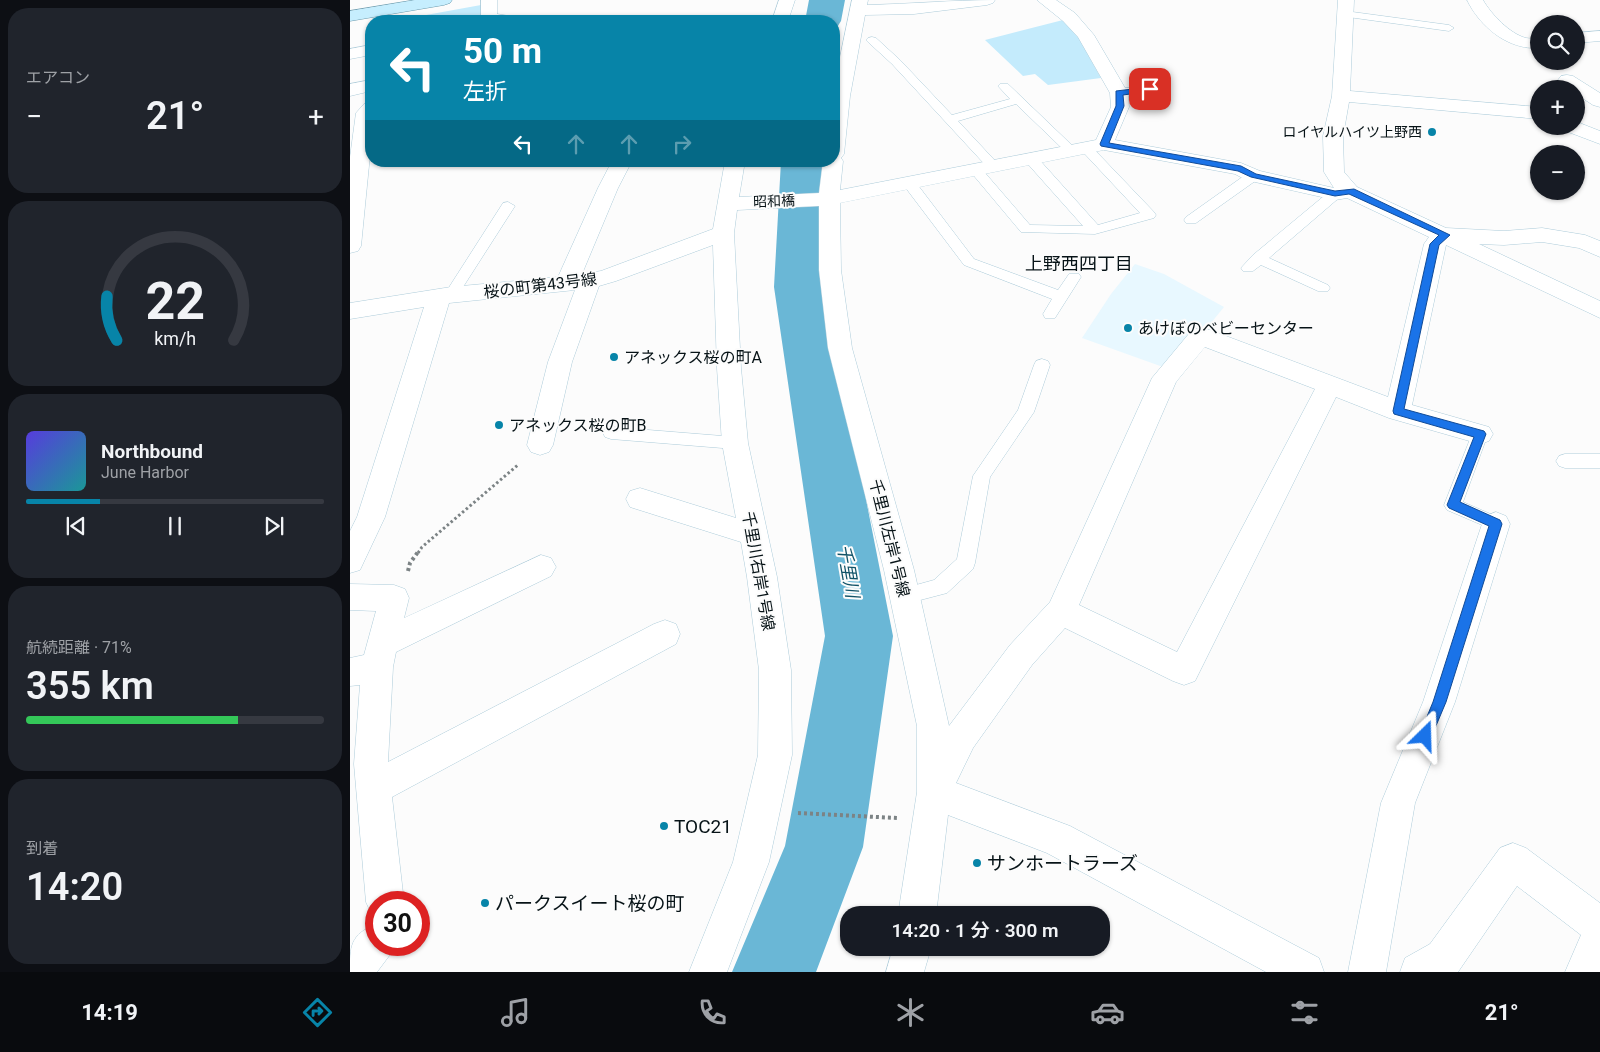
<!DOCTYPE html>
<html lang="ja">
<head>
<meta charset="utf-8">
<style>
	:root { --surface:#171b24; --page:#20242c; --text:#f1f3f6; --muted:#9ea1a6; --line:#363941; --accent:#0784a8 }
	body { margin:0; font-family:Roboto,"Noto Sans JP",sans-serif; background:var(--page); color:var(--text); height:100vh; display:flex; flex-direction:column; font-size:19px; white-space:nowrap }
	* { box-sizing:border-box; margin:0 }
	p { font-size:16px; color:var(--muted) }
	.icon { flex:none; width:28px; height:28px; fill:none; stroke:currentColor; stroke-width:2; stroke-linecap:round; stroke-linejoin:round }
	.map { position:relative; flex:1; overflow:hidden }
	.drawer { display:flex; flex-direction:column; gap:8px; padding:8px; background:#0d0f14; width:350px }
	.drawer>* { flex:none }
	.banner { position:absolute; left:15px; top:15px; width:475px; height:152px; border-radius:20px; box-shadow:0 1px 4px #0004; background:#0784a8; color:#fff; overflow:hidden }
	.controls { position:absolute; left:1180px; top:15px; display:grid; gap:10px }
	.controls a { display:grid; place-items:center; width:55px; height:55px; border-radius:50%; background:var(--surface); box-shadow:0 1px 4px #0004; font-size:25px }
	.speed { position:absolute; left:15px; top:891px; display:flex; gap:10px; font-size:25px; font-weight:700; text-align:center }
	.speed>* { display:grid; place-content:center; width:65px; height:65px; border-radius:50%; background:var(--surface); box-shadow:0 1px 4px #0004; line-height:1 }
	.speed .limit { border:8px solid #d22; background:#fff; color:#111 }
	.pin { position:absolute; display:grid; place-items:center; width:42px; height:42px; color:#fff; margin:-21px; border-radius:10px; box-shadow:0 2px 8px #0006 }
	.me { position:absolute; width:55px; margin:-28px; rotate:22deg; stroke-linejoin:round; filter:drop-shadow(0 0 4px #0008) }
	.turn { display:flex; align-items:center; gap:18px; height:105px; padding:0 15px; font-size:22px }
	.turn .icon { width:65px; height:65px; stroke-width:2.5 }
	.turn b { display:block; font-size:35px; line-height:42px }
	.lanes { display:flex; align-items:center; height:48px; padding:0 15px; background:#0003; justify-content:center; gap:25px; direction:ltr }
	.lanes .off { opacity:.35 }
	.big { font-size:38px; font-weight:600; line-height:1.1 }
	.drawer .widget { flex:1; display:flex; flex-direction:column; justify-content:center; gap:8px; min-width:0; padding:0 18px; border-radius:20px; background:var(--page) }
	.drawer .dial { align-items:center; gap:0 }
	.dial svg { height:130px; overflow:visible; fill:none; stroke:var(--line); stroke-width:7; stroke-linecap:round; text-anchor:middle }
	.dial text { fill:var(--text); stroke:none }
	.song { display:flex; align-items:center; gap:15px }
	.cover { width:60px; height:60px; border-radius:8px; background:linear-gradient(135deg,hsl(250 70% 55%),hsl(180 70% 35%)) }
	.played { height:5px; border-radius:2px; background:linear-gradient(90deg,var(--accent) 25%,var(--line) 25%) }
	.keys { display:flex; justify-content:space-around; direction:ltr }
	.heat { display:flex; justify-content:space-between; align-items:center; font-size:28px; direction:ltr }
	.charge { height:8px; border-radius:4px; background:linear-gradient(90deg,#34c759 71%,var(--line) 0) }
	.trip { position:absolute; left:490px; top:906px; width:270px; height:50px; border-radius:20px; background:var(--surface); box-shadow:0 1px 4px #0004; font-weight:600; line-height:50px; text-align:center }
	.tab-bar { display:flex; height:80px; justify-content:space-around; align-items:center; background:#090b0e; color:var(--muted) }
	.tab-bar .icon { width:35px; height:35px }
	.tab-bar .selected { color:var(--accent) }
	.tab-bar b { font-size:22px; color:var(--text) }
	main { display:flex; flex:1; min-height:0 }
	.map>svg:first-child { display:block }
	.built { fill:#e8f8ff }
	.green { fill:#c4ebfc }
	.lines { fill:none; stroke-linecap:round; stroke-linejoin:round }
	.river { fill:#6ab7d6; fill-rule:evenodd }
	.lane-casing { stroke:#adccda; stroke-width:1 }
	.street-casing { stroke:#adccda; stroke-width:1 }
	.primary-casing { stroke:#6a9aad; stroke-width:1 }
	.path-far1 { stroke:#7c8385; stroke-width:3; stroke-dasharray:2.5 2.5; stroke-linecap:butt }
	.path { stroke:#7c8385; stroke-width:4; stroke-dasharray:3 3; stroke-linecap:butt }
	.lane { fill:#fff; fill-rule:evenodd }
	.street { fill:#fff; fill-rule:evenodd }
	.primary { fill:#c6eefe; fill-rule:evenodd }
	.route { fill:#1a73e8; stroke:#114b97 }
	.poi-dot { fill:#0784a8; stroke:#fcfcfc; stroke-width:2 }
	.labels { text-anchor:middle; stroke-width:4; stroke-linejoin:round; paint-order:stroke }
	.far-poi-label { font-size:14px; fill:#071317; stroke:#fcfcfc; text-anchor:end }
	.far-street-label { font-size:14px; fill:#071317; stroke:#fcfcfc }
	.street-label { font-size:16px; fill:#071317; stroke:#fcfcfc }
	.poi-label { font-size:16px; fill:#071317; stroke:#fcfcfc; text-anchor:start }
	.neighbourhood-label { font-size:18px; fill:#071317; stroke:#fcfcfc }
	.water-label { font-size:18px; font-style:italic; fill:#125368; stroke:#fcfcfc }
	.near-poi-label { font-size:19px; fill:#071317; stroke:#fcfcfc; text-anchor:start }
</style>
</head>
<body>
<main>
<section class="drawer">
<div class="widget"><p>エアコン</p>
<div class="heat"><a>−</a><b class="big">21°</b><a>+</a></div>
</div>
<div class="widget dial"><svg viewBox="0 0 100 80">
<path d="M14 69A42 42 0 1 1 86 69"/>
<path d="M14 69A42 42 0 0 1 8 42" stroke="#0784a8"/>
<text x="50" y="56" font-size="32" font-weight="700">22</text>
<text x="50" y="72" font-size="11">km/h</text>
</svg></div>
<div class="widget">
<div class="song"><i class="cover"></i><div><b>Northbound</b><p>June Harbor</p></div></div>
<div class="played"></div>
<div class="keys"><svg class="icon" aria-label="previous" viewBox="0 0 24 24"><path d="M18 5L8 12l10 7zM5 5v14"/></svg><svg class="icon" aria-label="pause" viewBox="0 0 24 24"><path d="M8 5v14M16 5v14"/></svg><svg class="icon" aria-label="next" viewBox="0 0 24 24"><path d="M6 5l10 7-10 7zM19 5v14"/></svg></div>
</div>
<div class="widget"><p>航続距離 · 71%</p><b class="big">355 km</b><div class="charge"></div></div>
<div class="widget"><p>到着</p><b class="big">14:20</b></div>
</section>
<div class="map">
<svg width="1250" height="972" viewBox="0 0 1250 972">
	<rect width="100%" height="100%" fill="#fcfcfc"/>
	<path class="built" d="M 785,264 L 814,274 L 874,307 L 856,329 L 845,326 L 813,367 L 732,338 L 761,294 Z"/>
	<g class="green">
		<path d="M 131,5 L 133,21 L 136,21 L 43,21 Z"/>
		<path d="M 713,20 L 727,35 L 751,78 L 698,85 L 685,74 L 673,76 L 635,40 Z"/>
	</g>
	<g class="lines">
		<g class="river">
			<path d="M 459,0 L 495,0 L 491,21 L 486,29 L 484,29 L 484,21 L 455,21 Z"/>
			<path d="M 431,161 L 475,161 L 474,287 L 543,636 L 513,847 L 466,972 L 382,972 L 435,846 L 475,636 L 424,287 Z"/>
		</g>
		<g class="lane-casing">
			<g id="lane">
				<path d="M 995,11 L 1099,25 L 1104,28 L 1099,31 L 991,16 L 990,14 Z"/>
				<path d="M 522,37 L 526,38 L 550,60 L 602,115 L 660,99 L 648,86 L 650,84 L 658,84 L 728,151 L 722,155 L 718,154 L 666,104 L 608,121 L 650,166 L 649,169 L 639,169 L 542,64 L 518,42 L 516,40 L 518,38 Z"/>
				<path d="M 815,83 L 819,85 L 821,87 L 819,89 L 769,97 L 763,93 L 769,89 Z"/>
				<path d="M 736,144 L 740,145 L 804,212 L 806,215 L 804,218 L 745,234 L 671,232 L 619,170 L 620,167 L 630,167 L 680,225 L 733,226 L 676,162 L 675,159 L 676,156 L 686,156 L 748,225 L 790,213 L 732,151 L 730,148 Z"/>
				<path d="M 903,172 L 908,173 L 909,176 L 908,179 L 846,223 L 836,223 L 834,220 L 836,217 L 898,173 Z"/>
				<path d="M 559,179 L 564,180 L 624,259 L 708,290 L 719,274 L 729,274 L 731,277 L 705,318 L 695,318 L 693,314 L 702,299 L 614,265 L 552,183 Z"/>
				<path d="M 985,190 L 990,191 L 992,194 L 990,197 L 919,258 L 978,285 L 980,288 L 978,291 L 968,291 L 911,265 L 903,271 L 893,271 L 891,268 L 903,255 L 980,191 Z"/>
				<path d="M 158,202 L 165,206 L 106,298 L 96,298 L 94,295 L 96,292 L 153,203 Z"/>
				<path d="M 692,359 L 698,361 L 700,365 L 684,412 L 640,477 L 625,563 L 623,569 L 597,593 L 555,604 L 548,602 L 545,596 L 548,590 L 584,580 L 607,559 L 623,476 L 668,410 L 684,365 L 686,361 Z"/>
				<path d="M 261,427 L 385,437 L 391,438 L 393,443 L 391,448 L 385,449 L 261,439 L 255,437 L 253,433 L 255,429 Z"/>
				<path d="M 1130,428 L 1136,430 L 1138,434 L 1113,502 L 1152,519 L 1155,524 L 1152,529 L 1146,531 L 1097,510 L 1094,505 L 1122,434 L 1124,430 Z"/>
				<path d="M 1215,454 L 1250,454 L 1250,468 L 1215,468 L 1209,466 L 1206,461 L 1209,456 Z"/>
			</g>
		</g>
		<g class="street-casing">
			<g id="street">
				<path d="M 131,0 L 147,0 L 147,14 L 165,17 L 167,21 L 133,21 L 131,18 Z"/>
				<path d="M 429,0 L 445,0 L 438,21 L 422,21 Z"/>
				<path d="M 502,0 L 518,0 L 517,5 C 560,4 602,0 645,0 L 643,3 L 637,5 L 564,14 L 515,15 L 500,96 L 494,154 L 491,158 L 493,161 L 490,190 L 746,140 L 761,107 L 760,93 L 728,37 L 713,21 L 687,0 L 706,0 L 725,13 L 744,35 L 778,93 L 779,107 L 765,140 L 891,163 L 910,171 L 984,188 L 974,172 L 973,136 L 982,96 L 988,0 L 1004,0 L 1000,91 L 1189,107 L 1189,119 L 999,102 L 993,136 L 994,172 L 1007,187 L 1096,228 L 1154,231 L 1192,228 L 1235,235 L 1250,241 L 1250,257 L 1229,248 L 1192,242 L 1154,245 L 1129,244 L 1250,301 L 1250,318 L 1096,245 L 1062,405 L 1139,427 L 1143,434 L 1139,441 L 1130,444 L 1039,418 L 986,397 L 845,681 L 834,685 L 823,681 L 715,628 L 682,665 L 623,748 L 606,783 L 720,826 L 969,958 L 974,972 L 916,972 L 697,853 L 598,815 L 586,915 L 548,915 L 567,792 L 567,726 L 534,570 L 478,348 L 469,270 L 469,206 L 387,210 L 384,233 L 391,368 L 398,443 L 427,577 L 441,670 L 442,755 L 419,862 L 377,972 L 339,972 L 383,862 L 408,755 L 409,670 L 397,577 L 391,542 L 280,507 L 276,499 L 280,491 L 290,488 L 386,518 L 372,443 L 367,368 L 363,245 L 266,281 L 249,286 L 222,362 L 203,445 L 199,452 L 190,455 L 181,452 L 177,445 L 198,362 L 225,290 L 99,303 L 35,517 L 10,570 L 0,573 L 0,531 L 7,517 L 74,307 L 0,319 L 0,303 L 101,287 L 208,277 L 248,188 L 262,161 L 282,161 L 268,188 L 232,274 L 251,271 L 363,229 L 375,161 L 395,161 L 389,197 L 469,193 L 473,161 L 484,161 L 484,86 ZM 754,150 L 885,174 L 896,180 L 985,200 L 997,198 L 1079,237 L 1074,244 L 1038,397 L 860,330 L 851,328 L 842,330 L 802,378 L 700,602 L 660,645 L 599,726 L 564,570 L 502,348 L 491,270 L 490,203 ZM 855,347 L 965,389 L 827,652 L 729,605 L 826,382 Z"/>
				<path d="M 1117,0 L 1133,0 C 1141,14 1160,34 1176,38 C 1180,39 1185,38 1189,38 L 1189,48 C 1158,50 1130,27 1117,0 Z"/>
				<path d="M 1250,31 L 1250,41 L 1226,43 L 1226,33 Z"/>
				<path d="M 21,45 L 21,55 L 0,59 L 0,49 Z"/>
				<path d="M 1217,75 L 1223,76 L 1250,93 L 1250,107 L 1243,105 L 1226,94 L 1226,89 C 1218,89 1213,87 1208,80 L 1211,76 Z"/>
				<path d="M 21,80 L 21,91 L 0,96 L 0,84 Z"/>
				<path d="M 21,102 L 21,145 L 11,246 L 8,251 L 0,253 L 0,157 L 6,113 L 14,104 Z"/>
				<path d="M 1227,122 L 1250,131 L 1250,144 L 1213,130 L 1211,126 L 1226,126 Z"/>
				<path d="M 1146,512 L 1156,516 L 1160,524 L 1105,702 L 1065,803 L 1036,972 L 998,972 L 1031,803 L 1073,702 L 1132,524 L 1136,516 Z"/>
				<path d="M 191,555 L 201,558 L 206,567 L 201,576 L 46,652 L 43,667 L 38,762 L 304,624 L 315,620 L 326,624 L 330,634 L 326,644 L 42,797 L 54,902 L 26,902 L 26,917 L 22,915 L 16,902 L 4,764 L 10,685 L 0,686 L 0,658 L 14,655 L 26,611 L 0,610 L 0,584 L 44,585 L 55,589 L 59,598 L 54,618 Z"/>
				<path d="M 1163,843 L 1176,848 L 1250,903 L 1250,972 L 1215,972 L 1231,935 L 1167,886 L 1108,972 L 1050,972 L 1055,958 L 1080,944 L 1150,848 Z"/>
				<path d="M 26,924 L 26,945 L 44,945 L 39,956 L 27,972 L 0,972 C 0,946 0,935 26,924 Z"/>
				<path d="M 543,948 L 581,948 L 574,972 L 536,972 Z"/>
			</g>
		</g>
		<g class="primary-casing">
			<path id="primary" d="M 65,0 L 102,0 L 100,3 L 94,5 L 0,21 L 0,11 Z"/>
		</g>
		<path class="path-far1" d="M 68,553 L 72,547 L 169,464"/>
		<g class="path">
			<path d="M 58,571 L 60,563 L 68,552"/>
			<path d="M 448,813 L 547,818"/>
		</g>
		<use href="#lane" class="lane"/>
		<use href="#street" class="street"/>
		<use href="#primary" class="primary"/>
	</g>
	<path class="route" d="M 800,87 L 804,89 L 802,91 L 773,95 L 774,106 L 759,143 L 891,166 L 906,174 L 985,191 L 1004,189 L 1100,235 L 1089,245 L 1054,409 L 1134,431 L 1136,434 L 1110,502 L 1150,520 L 1152,524 L 1096,702 L 1080,740 L 1075,742 L 1071,740 L 1069,736 L 1083,702 L 1139,526 L 1099,508 L 1097,505 L 1124,437 L 1044,414 L 1043,411 L 1080,244 L 1089,235 L 999,194 L 985,196 L 901,177 L 888,171 L 751,146 L 750,144 L 766,106 L 766,91 Z"/>
	<g class="poi-dot">
		<circle cx="1082" cy="132" r="5"/>
		<circle cx="778" cy="328" r="5"/>
		<circle cx="264" cy="357" r="5"/>
		<circle cx="149" cy="425" r="5"/>
		<circle cx="314" cy="826" r="5"/>
		<circle cx="627" cy="863" r="5"/>
		<circle cx="135" cy="903" r="5"/>
	</g>
	<g class="labels">
		<g class="far-poi-label">
			<text x="1072" y="137">ロイヤルハイツ上野西</text>
		</g>
		<g class="far-street-label">
			<text transform="translate(424 201) rotate(-2)" y="5">昭和橋</text>
		</g>
		<g class="street-label">
			<text transform="translate(190 285) rotate(-7)" y="6">桜の町第43号線</text>
			<text transform="translate(540 538) rotate(76)" y="6">千里川左岸1号線</text>
			<text transform="translate(409 571) rotate(80)" y="6">千里川右岸1号線</text>
		</g>
		<g class="poi-label">
			<text x="788" y="334">あけぼのベビーセンター</text>
			<text x="274" y="363">アネックス桜の町A</text>
			<text x="159" y="431">アネックス桜の町B</text>
		</g>
		<g class="neighbourhood-label">
			<text x="729" y="270">上野西四丁目</text>
		</g>
		<g class="water-label">
			<text transform="translate(498 571) rotate(80)" y="6">千里川</text>
		</g>
		<g class="near-poi-label">
			<text x="324" y="833">TOC21</text>
			<text x="637" y="870">サンホートラーズ</text>
			<text x="145" y="910">パークスイート桜の町</text>
		</g>
	</g>
</svg>
<div class="controls">
<a><svg class="icon" aria-label="search" viewBox="0 0 24 24"><circle cx="10" cy="10" r="6"/><path d="M15 15l6 6"/></svg></a>
<a>+</a>
<a>−</a>
</div>
<div class="speed"><div class="limit">30</div></div>
<div class="pin" style="left:800px;top:89px;background:#d93025"><svg class="icon" aria-label="arrive" viewBox="0 0 24 24"><path d="M6 21V4h12l-3 4 3 4H6"/></svg></div>
<svg class="me" style="left:1075px;top:736px" viewBox="-20 -20 40 40"><path d="M0-17L14 15 0 8-14 15z" fill="#1a73e8" stroke="#fff" stroke-width="4"/></svg>
<div class="trip">14:20 · 1 分 · 300 m</div>
<div class="banner">
<div class="turn"><svg class="icon" aria-label="left" viewBox="0 0 24 24"><path d="M17 20v-9H6M10 6l-5 5 5 5"/></svg><div><b>50 m</b>左折</div></div>
<div class="lanes"><svg class="icon" aria-label="left" viewBox="0 0 24 24"><path d="M17 20v-9H6M10 6l-5 5 5 5"/></svg><svg class="icon off" aria-label="ahead" viewBox="0 0 24 24"><path d="M12 20V5M6 11l6-6 6 6"/></svg><svg class="icon off" aria-label="ahead" viewBox="0 0 24 24"><path d="M12 20V5M6 11l6-6 6 6"/></svg><svg class="icon off" aria-label="right" viewBox="0 0 24 24"><path d="M7 20v-9h11M14 6l5 5-5 5"/></svg></div>
</div>
</div>
</main>
<nav class="tab-bar">
<b>14:19</b>
<svg class="icon selected" aria-label="directions" viewBox="0 0 24 24"><path d="M12 3l9 9-9 9-9-9zM9 14v-3h6M13 9l2 2-2 2"/></svg>
<svg class="icon" aria-label="music" viewBox="0 0 24 24"><path d="M9 18V5l10-2v13"/><circle cx="6" cy="18" r="3"/><circle cx="16" cy="16" r="3"/></svg>
<svg class="icon" aria-label="phone" viewBox="0 0 24 24"><path d="M5 4h4l2 5-3 2q2 4 5 5l2-3 5 2v4C11 20 4 13 5 4z"/></svg>
<svg class="icon" aria-label="climate" viewBox="0 0 24 24"><path d="M12 3v18M4 7l16 10M4 17L20 7"/></svg>
<svg class="icon" aria-label="car" viewBox="0 0 24 24"><path d="M5 17H2v-5l4-1 3-4h7l3 4 3 1v5h-3M9 17h6M6 11h13"/><circle cx="7" cy="17" r="2"/><circle cx="17" cy="17" r="2"/></svg>
<svg class="icon" aria-label="filters" viewBox="0 0 24 24"><path d="M4 7h16M4 17h16"/><circle cx="9" cy="7" r="2"/><circle cx="15" cy="17" r="2"/></svg>
<b>21°</b>
</nav>
</body>
</html>
